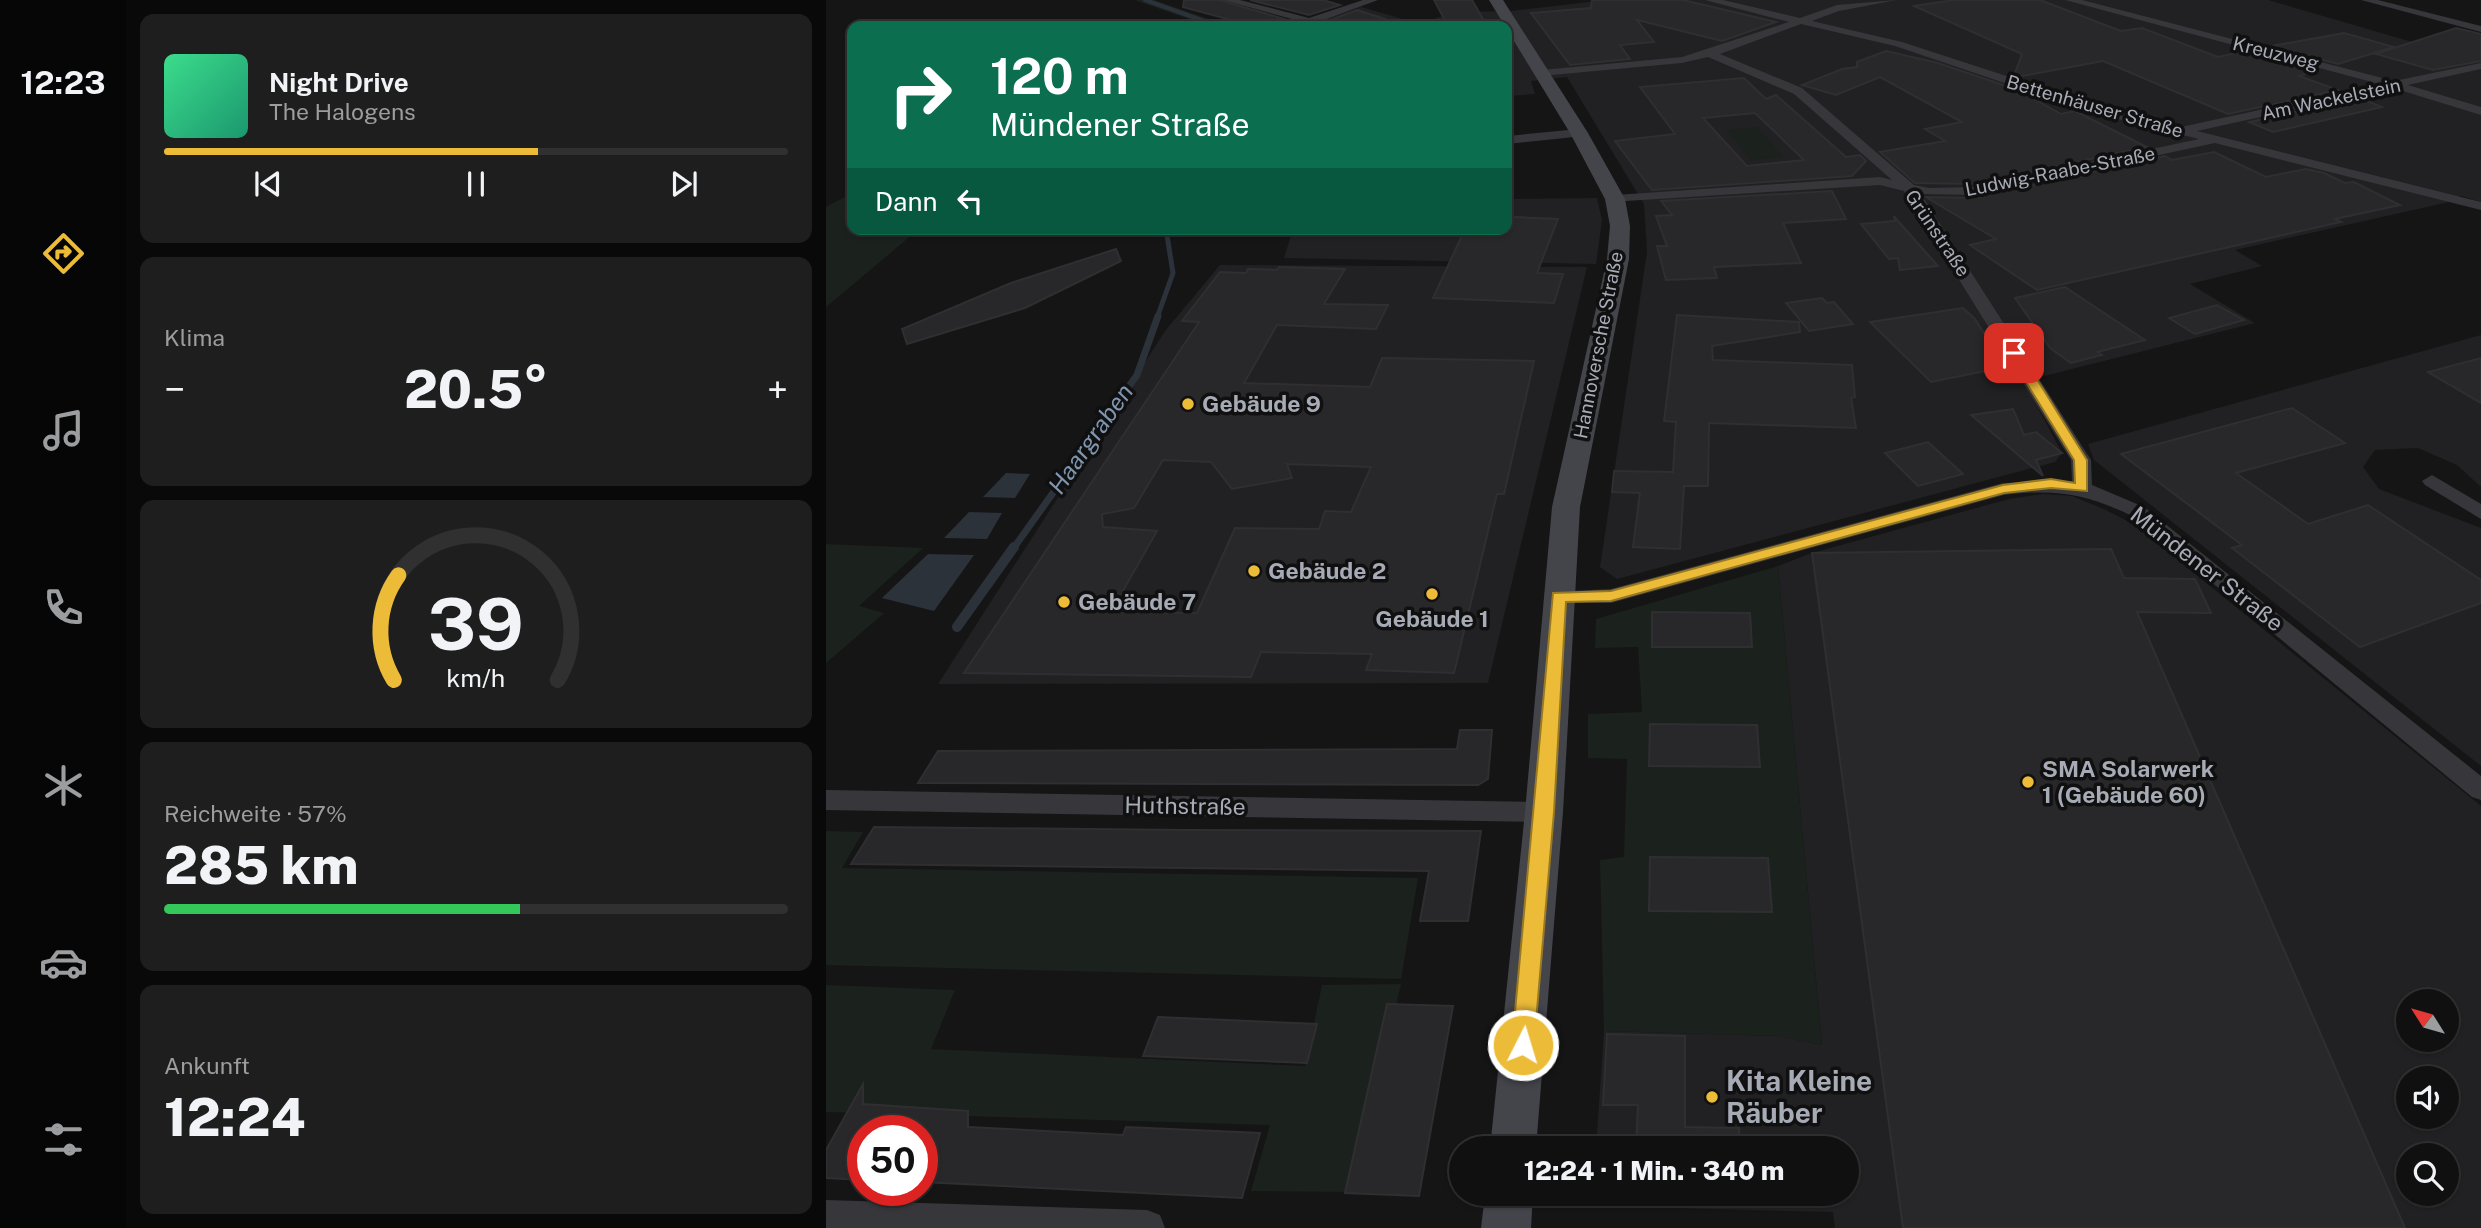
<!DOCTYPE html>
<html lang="de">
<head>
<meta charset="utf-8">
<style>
	:root { --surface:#101010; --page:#1e1e1e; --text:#f1f3f6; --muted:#9c9d9f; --line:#303030; --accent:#ecbb37 }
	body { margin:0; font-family:"Public Sans",sans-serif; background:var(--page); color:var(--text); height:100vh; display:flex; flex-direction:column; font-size:26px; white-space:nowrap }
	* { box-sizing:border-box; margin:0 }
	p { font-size:23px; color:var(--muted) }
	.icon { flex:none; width:38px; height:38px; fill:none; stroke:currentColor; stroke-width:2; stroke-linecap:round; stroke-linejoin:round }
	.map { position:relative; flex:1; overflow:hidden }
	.panel { display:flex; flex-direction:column; gap:14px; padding:14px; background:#090909; width:700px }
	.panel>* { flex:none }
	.top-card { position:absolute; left:21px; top:21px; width:665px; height:214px; border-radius:14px; box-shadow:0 2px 5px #0004,0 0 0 2px var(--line); background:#0b6e4f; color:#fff; overflow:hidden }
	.needle { width:46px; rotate:307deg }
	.buttons { position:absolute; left:1570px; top:989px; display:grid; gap:14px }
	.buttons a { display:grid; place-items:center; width:63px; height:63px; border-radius:50%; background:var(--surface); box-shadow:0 2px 5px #0004,0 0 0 2px var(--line); font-size:35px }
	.speed { position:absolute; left:21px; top:1115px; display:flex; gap:14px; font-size:35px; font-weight:700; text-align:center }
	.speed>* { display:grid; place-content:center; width:91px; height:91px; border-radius:50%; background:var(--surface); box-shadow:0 2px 5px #0004,0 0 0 2px var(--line); line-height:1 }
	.speed .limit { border:10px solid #d22; background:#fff; color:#111 }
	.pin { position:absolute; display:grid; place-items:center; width:60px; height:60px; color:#fff; margin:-30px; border-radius:14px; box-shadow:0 4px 10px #0006 }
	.me { position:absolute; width:77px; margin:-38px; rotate:5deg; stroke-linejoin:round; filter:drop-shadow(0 0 5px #0008) }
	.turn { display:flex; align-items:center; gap:24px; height:147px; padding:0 28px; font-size:32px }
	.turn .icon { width:91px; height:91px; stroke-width:2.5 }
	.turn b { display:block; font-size:49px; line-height:60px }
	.then { display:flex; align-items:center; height:66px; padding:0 28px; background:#0003; gap:14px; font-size:26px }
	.big { font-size:52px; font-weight:800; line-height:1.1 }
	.panel .widget { flex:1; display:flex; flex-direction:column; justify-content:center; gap:10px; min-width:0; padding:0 24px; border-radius:14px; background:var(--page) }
	.panel .dial { align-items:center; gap:0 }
	.dial svg { height:182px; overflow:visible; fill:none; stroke:var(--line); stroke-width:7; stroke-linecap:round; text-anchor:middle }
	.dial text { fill:var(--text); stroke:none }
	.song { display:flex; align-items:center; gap:21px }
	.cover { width:84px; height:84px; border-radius:10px; background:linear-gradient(135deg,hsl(150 70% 55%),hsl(160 70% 35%)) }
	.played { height:7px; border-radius:4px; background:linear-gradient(90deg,var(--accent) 60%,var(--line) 60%) }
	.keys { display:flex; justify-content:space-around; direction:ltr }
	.heat { display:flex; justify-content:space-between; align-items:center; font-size:38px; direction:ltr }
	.charge { height:10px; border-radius:5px; background:linear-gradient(90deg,#34c759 57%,var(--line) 0) }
	.trip { position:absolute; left:623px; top:1136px; width:410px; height:70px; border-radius:35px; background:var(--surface); box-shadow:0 2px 5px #0004,0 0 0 2px var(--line); font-weight:800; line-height:70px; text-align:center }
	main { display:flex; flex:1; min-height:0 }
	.menu { display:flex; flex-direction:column; width:126px; justify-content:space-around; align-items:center; background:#060606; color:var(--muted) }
	.menu .icon { width:49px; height:49px }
	.menu .current { color:var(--accent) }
	.menu b { font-size:32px; color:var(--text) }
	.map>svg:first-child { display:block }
	.built { fill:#212123; fill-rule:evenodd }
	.green { fill:#1b211c }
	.water { fill:#2b323a }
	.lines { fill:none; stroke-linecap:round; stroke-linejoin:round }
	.stream-far3 { stroke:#2b323a; stroke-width:4.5 }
	.stream-far2 { stroke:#2b323a; stroke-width:5 }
	.stream-far1 { stroke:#2b323a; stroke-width:7 }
	.stream { stroke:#2b323a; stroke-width:10 }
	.building { fill:#28282a; stroke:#2f2f32; stroke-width:2; fill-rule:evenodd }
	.street { fill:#36363b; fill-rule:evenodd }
	.secondary { fill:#44454b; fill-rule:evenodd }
	.route { fill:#ecbb37; stroke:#997a24; stroke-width:2 }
	.poi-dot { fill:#ecbb37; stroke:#101011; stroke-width:2.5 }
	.labels { text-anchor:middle; stroke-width:7; stroke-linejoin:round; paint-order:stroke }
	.far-street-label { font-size:19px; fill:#a7abb6; stroke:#101011 }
	.poi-label { font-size:23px; font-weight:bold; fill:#a7abb6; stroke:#101011; text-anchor:start }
	.street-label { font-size:23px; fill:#a7abb6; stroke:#101011 }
	.water-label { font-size:24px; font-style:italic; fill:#7f96b0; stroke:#101011 }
	.near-poi-label { font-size:28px; font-weight:bold; fill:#a7abb6; stroke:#101011; text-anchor:start }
</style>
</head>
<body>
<main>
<nav class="menu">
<b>12:23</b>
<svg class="icon current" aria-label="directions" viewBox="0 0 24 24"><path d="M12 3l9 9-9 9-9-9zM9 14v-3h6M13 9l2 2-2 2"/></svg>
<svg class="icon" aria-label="music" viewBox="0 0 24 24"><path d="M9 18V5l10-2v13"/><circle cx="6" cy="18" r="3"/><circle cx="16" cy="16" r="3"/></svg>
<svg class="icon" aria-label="phone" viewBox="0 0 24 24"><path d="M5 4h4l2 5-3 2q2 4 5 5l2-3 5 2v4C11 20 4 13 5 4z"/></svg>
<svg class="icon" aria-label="climate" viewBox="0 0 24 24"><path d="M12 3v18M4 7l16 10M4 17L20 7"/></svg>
<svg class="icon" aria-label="car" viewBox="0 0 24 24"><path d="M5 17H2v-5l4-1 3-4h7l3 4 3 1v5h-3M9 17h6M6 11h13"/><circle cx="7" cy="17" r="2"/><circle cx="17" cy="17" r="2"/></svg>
<svg class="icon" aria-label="filters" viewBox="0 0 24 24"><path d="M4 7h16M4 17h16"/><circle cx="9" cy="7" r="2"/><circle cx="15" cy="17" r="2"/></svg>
</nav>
<section class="panel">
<div class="widget">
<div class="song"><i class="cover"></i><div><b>Night Drive</b><p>The Halogens</p></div></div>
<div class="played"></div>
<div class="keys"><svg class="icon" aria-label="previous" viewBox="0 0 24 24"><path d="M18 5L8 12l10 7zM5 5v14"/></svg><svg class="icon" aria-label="pause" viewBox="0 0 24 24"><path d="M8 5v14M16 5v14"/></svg><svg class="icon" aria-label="next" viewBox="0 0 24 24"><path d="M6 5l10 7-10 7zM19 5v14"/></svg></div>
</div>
<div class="widget"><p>Klima</p>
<div class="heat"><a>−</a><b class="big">20.5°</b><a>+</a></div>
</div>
<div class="widget dial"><svg viewBox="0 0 100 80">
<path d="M14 69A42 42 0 1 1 86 69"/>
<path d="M14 69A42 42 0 0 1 16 23" stroke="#ecbb37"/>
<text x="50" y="56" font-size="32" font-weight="700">39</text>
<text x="50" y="72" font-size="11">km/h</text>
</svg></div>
<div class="widget"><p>Reichweite · 57%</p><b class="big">285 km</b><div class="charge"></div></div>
<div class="widget"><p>Ankunft</p><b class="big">12:24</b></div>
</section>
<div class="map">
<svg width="1655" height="1228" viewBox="0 0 1655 1228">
	<rect width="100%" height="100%" fill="#151516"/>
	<g class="built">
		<path d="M 780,0 L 1442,0 L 1655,62 L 1655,202 L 1635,196 L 1623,202 L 1409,250 L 1436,266 L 1364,284 L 1429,323 L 1214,377 L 1194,374 L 1236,453 L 1229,462 L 791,579 L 774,567 L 821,252 L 818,204 L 741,77 L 705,81 L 709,94 L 681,96 L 681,26 L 514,26 L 495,20 L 535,7 L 594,24 L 628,12 L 684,11 Z"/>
		<path d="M 771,198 L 776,220 L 770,264 L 458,258 L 467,229 L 681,229 L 681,199 Z"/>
		<path d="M 394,265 L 761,267 L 662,683 L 112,684 L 339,331 Z"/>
		<path d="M 1655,335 L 1655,487 L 1631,465 L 1592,448 L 1549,450 L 1537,467 L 1553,489 L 1655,528 L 1655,766 L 1268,460 L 1262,444 Z"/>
		<path d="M 1217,494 L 1246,496 L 1280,510 L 1309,525 L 1655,806 L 1655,1228 L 1009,1228 L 1007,1212 L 766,1206 L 767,1194 L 1020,1194 L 1020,1148 L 770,1148 L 778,1031 L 951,1036 L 996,1045 L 952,566 L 986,553 L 1183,499 ZM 1582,1001 L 1620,1001 L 1620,1040 L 1582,1040 ZM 1582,1078 L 1620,1078 L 1620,1116 L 1582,1116 ZM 1582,1155 L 1620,1155 L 1620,1194 L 1582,1194 Z"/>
	</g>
	<g class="green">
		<path d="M 308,0 L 328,0 L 403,26 L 383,26 Z"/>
		<path d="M 931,127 L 957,157 L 925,160 L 900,130 Z"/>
		<path d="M 26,193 L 26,229 L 93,229 L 0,307 L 0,207 Z"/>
		<path d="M 0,544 L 97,548 L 33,606 L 58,613 L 0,663 Z"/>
		<path d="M 952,566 L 996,1045 L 951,1036 L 778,1031 L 774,860 L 798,857 L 801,759 L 762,758 L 762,714 L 816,712 L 812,647 L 769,648 L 770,619 Z"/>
		<path d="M 0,831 L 37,832 L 16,868 L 592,878 L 575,979 L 0,965 Z"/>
		<path d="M 575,984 L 527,1192 L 425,1191 L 444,1125 L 0,1112 L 0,985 L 129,990 L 105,1049 L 479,1066 L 496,985 Z"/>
	</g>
	<g class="water">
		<path d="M 180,473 L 204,474 L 189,498 L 157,497 Z"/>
		<path d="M 143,512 L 176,513 L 161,539 L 118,538 Z"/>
		<path d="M 102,554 L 148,555 L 108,611 L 56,598 Z"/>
	</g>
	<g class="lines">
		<path class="stream-far3" d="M 319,0 L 392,26"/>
		<path class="stream-far2" d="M 331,318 L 347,273 L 340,229"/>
		<path class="stream-far1" d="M 187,549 L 311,375 L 332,316"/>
		<path class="stream" d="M 131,627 L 188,547"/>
	</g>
	<g class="building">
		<path d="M 358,0 L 394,0 L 482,26 L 453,26 L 452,19 L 427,26 L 357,7 Z"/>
		<path d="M 424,0 L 497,0 L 514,5 L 483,15 Z"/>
		<path d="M 608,0 L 646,0 L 661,26 L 622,26 Z"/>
		<path d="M 766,0 L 857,0 L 950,22 L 896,41 L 811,20 L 828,42 L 794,45 L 804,59 L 744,65 L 705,13 L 765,8 Z"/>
		<path d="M 1128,0 L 1214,0 L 1295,31 L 1316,28 L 1392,57 L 1420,51 L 1491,70 L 1473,76 L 1512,90 L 1402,114 L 1277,61 L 1191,77 L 1188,76 L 1196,54 L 1088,6 Z"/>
		<path d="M 531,10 L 565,21 L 564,26 L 509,26 L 502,21 Z"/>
		<path d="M 1630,28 L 1655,34 L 1655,61 L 1607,70 L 1550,54 Z"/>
		<path d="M 1518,33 L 1568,47 L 1512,64 L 1446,46 Z"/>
		<path d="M 1060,51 L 1112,63 L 1192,90 L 1235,114 L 1249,111 L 1321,147 L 1146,184 L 1089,183 L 1054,152 L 1119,141 L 1099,129 L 1136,122 L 1054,77 L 1010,95 L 976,85 L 1016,69 L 1031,67 L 1031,62 Z"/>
		<path d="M 918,78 L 940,99 L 950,95 L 1020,157 L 1034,155 L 1040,161 L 1026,176 L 826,190 L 789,141 L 849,134 L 814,87 ZM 929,113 L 978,160 L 921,166 L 877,118 Z"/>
		<path d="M 1533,98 L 1556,107 L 1447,132 L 1423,122 Z"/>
		<path d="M 1388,152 L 1440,177 L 1480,169 L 1498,173 L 1519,183 L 1528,182 L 1574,205 L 1509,219 L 1515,222 L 1211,290 L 1144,245 L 1170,239 L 1100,197 L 1147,198 L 1339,156 L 1346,160 Z"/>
		<path d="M 1006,191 L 1020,219 L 957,223 L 975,263 L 888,267 L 891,278 L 840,280 L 831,246 L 841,246 L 830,216 L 846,215 L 835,201 Z"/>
		<path d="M 1068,216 L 1072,221 L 1112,266 L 1074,270 L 1072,258 L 1063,259 L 1035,224 L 1069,221 Z"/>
		<path d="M 689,217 L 732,219 L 711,273 L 737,274 L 728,303 L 607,298 L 639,229 L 681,229 L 681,220 Z"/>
		<path d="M 290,249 L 295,261 L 199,308 L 81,344 L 76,329 L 185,283 Z"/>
		<path d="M 453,267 L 519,269 L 498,304 L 562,305 L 550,329 L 451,325 L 418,383 L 544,387 L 556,358 L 708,361 L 678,494 L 671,494 L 628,673 L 540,670 L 546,654 L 435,652 L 425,677 L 138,673 L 373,322 L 356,321 L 394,272 L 420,273 L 422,269 L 451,270 ZM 337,460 L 385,462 L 406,489 L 466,478 L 461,464 L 545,467 L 525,512 L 499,511 L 493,529 L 409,528 L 371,613 L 285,612 L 331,531 L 277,527 L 276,514 L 308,508 Z"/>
		<path d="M 1239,287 L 1319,340 L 1271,352 L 1276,355 L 1245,363 L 1224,348 L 1189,298 Z"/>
		<path d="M 996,298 L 1001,303 L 1008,302 L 1027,324 L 983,331 L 960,303 Z"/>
		<path d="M 1391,305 L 1418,320 L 1369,334 L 1343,318 Z"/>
		<path d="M 1137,308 L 1149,319 L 1179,367 L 1105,382 L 1044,322 Z"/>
		<path d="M 851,315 L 973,322 L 974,332 L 886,346 L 887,360 L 1026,365 L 1029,397 L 1025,398 L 1030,428 L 883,423 L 882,486 L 858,486 L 854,549 L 807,547 L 814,493 L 786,492 L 788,471 L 847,472 L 850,422 L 838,421 Z"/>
		<path d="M 1655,358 L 1655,403 L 1602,372 Z"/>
		<path d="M 1466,408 L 1519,443 L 1410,473 L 1482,524 L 1542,505 L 1655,580 L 1655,603 L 1534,647 L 1406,548 L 1416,545 L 1295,454 Z"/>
		<path d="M 1187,409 L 1198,435 L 1210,432 L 1236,453 L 1210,460 L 1217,476 L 1145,415 Z"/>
		<path d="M 1102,442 L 1137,474 L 1092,486 L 1059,453 Z"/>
		<path d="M 1285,549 L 1298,578 L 1369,579 L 1385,613 L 1311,612 L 1579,1228 L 1077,1228 L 986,553 Z"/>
		<path d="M 826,612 L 924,613 L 926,647 L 826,647 Z"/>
		<path d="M 824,724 L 931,725 L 934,767 L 823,766 Z"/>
		<path d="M 634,730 L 666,730 L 662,779 L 652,785 L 92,783 L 112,751 L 631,749 Z"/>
		<path d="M 48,827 L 360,830 L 655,831 L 642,921 L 594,921 L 603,871 L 25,864 Z"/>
		<path d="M 824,857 L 942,858 L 946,912 L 823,911 Z"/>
		<path d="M 561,1004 L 627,1006 L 593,1196 L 519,1193 Z"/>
		<path d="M 332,1017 L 491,1024 L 481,1063 L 317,1056 Z"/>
		<path d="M 781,1034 L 859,1036 L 859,1127 L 913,1128 L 913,1148 L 810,1148 L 812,1105 L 777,1105 Z"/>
		<path d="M 37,1084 L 37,1104 L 142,1111 L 142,1127 L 297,1135 L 300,1127 L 434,1133 L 416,1198 L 96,1182 L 96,1130 L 37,1130 L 37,1180 L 0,1178 L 0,1150 Z"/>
	</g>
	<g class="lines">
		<g class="street">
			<path d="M 397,0 L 414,0 L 483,18 L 537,0 L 552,0 L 495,21 L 507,26 L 491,26 Z"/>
			<path d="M 879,0 L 897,0 L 974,18 L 1011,5 L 1071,0 L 1013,11 L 986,21 L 1076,42 L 1275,107 L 1355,127 L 1553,84 L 1239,0 L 1256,0 L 1568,81 L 1655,63 L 1655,69 L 1582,85 L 1655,107 L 1655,115 L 1567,88 L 1371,131 L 1655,202 L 1655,210 L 1389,143 L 1146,195 L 1095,194 L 1265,460 L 1266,485 L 1318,507 L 1655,776 L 1655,800 L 1646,797 L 1304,515 C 1258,493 1228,489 1178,495 L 785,603 L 725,602 L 722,597 L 725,592 L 785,589 L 1177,483 L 1246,481 L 1245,460 L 1078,191 L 1054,185 L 784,202 L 782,199 L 789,195 L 1054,177 L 1066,180 L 968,94 L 882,57 L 856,63 L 715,76 L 709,73 L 715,70 L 856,57 L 963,22 ZM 975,24 L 1069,46 L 1267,113 L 1373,139 L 1146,187 L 1103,188 L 1088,185 L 976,88 L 894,54 Z"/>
			<path d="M 1535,0 L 1552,0 L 1655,26 L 1655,32 Z"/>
			<path d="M 753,129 L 758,130 L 758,136 L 681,144 L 681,136 Z"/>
			<path d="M 1606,475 L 1655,504 L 1655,519 L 1599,485 L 1596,481 Z"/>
			<path d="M 0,790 L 718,802 L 728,805 L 731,812 L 728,819 L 718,822 L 0,810 Z"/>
			<path d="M 0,1200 L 321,1210 L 334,1215 L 339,1228 L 0,1228 Z"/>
		</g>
		<g class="secondary">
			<path d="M 663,0 L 677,0 L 762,133 L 799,199 L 804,226 L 803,259 L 754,507 L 737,812 L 710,1148 L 664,1148 L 699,812 L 726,507 L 781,259 L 784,226 L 779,199 L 744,133 Z"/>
			<path d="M 659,1194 L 707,1194 L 705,1228 L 655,1228 Z"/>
		</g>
	</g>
	<path class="route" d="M 1184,350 L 1193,350 L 1261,460 L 1261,491 L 1225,488 L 1178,493 L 785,601 L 740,602 L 728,812 L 708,1045 L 705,1052 L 697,1055 L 689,1052 L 686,1045 L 727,593 L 785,591 L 1177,485 L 1225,479 L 1249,483 L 1248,460 L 1182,353 Z"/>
	<g class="poi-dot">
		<circle cx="362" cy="404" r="7"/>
		<circle cx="428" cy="571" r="7"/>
		<circle cx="606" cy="594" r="7"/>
		<circle cx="238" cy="602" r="7"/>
		<circle cx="1202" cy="782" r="7"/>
		<circle cx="886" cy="1097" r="7"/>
	</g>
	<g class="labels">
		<g class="far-street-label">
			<text transform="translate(1450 53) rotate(14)" y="7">Kreuzweg</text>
			<text transform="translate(1505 99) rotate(-12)" y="7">Am Wackelstein</text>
			<text transform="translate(1269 106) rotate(16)" y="7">Bettenhäuser Straße</text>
			<text transform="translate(1234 171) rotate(-11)" y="7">Ludwig-Raabe-Straße</text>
			<text transform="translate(1112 233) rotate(56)" y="7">Grünstraße</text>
			<text transform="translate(772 345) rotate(-79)" y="7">Hannoversche Straße</text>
		</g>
		<g class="poi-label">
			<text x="376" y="412">Gebäude 9</text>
			<text x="442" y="579">Gebäude 2</text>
			<text x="252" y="610">Gebäude 7</text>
			<text x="606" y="627" text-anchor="middle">Gebäude 1</text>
			<text x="1216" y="777">SMA Solarwerk<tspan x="1216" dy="26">1 (Gebäude 60)</tspan></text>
		</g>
		<g class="street-label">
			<text transform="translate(1381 569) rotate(38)" y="8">Mündener Straße</text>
			<text transform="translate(359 806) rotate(1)" y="8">Huthstraße</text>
		</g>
		<g class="water-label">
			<text transform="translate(265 439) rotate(-55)" y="8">Haargraben</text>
		</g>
		<g class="near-poi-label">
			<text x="900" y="1091">Kita Kleine<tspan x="900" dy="32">Räuber</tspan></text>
		</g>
	</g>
</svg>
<div class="buttons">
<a><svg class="needle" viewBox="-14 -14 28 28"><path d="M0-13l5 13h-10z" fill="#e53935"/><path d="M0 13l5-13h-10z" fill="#9c9d9f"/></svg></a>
<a><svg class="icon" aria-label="sound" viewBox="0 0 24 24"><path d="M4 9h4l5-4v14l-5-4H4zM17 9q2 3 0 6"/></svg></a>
<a><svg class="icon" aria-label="search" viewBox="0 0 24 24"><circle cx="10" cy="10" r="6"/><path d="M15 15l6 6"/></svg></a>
</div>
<div class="speed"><div class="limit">50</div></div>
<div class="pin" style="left:1188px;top:353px;background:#d93025"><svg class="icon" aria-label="arrive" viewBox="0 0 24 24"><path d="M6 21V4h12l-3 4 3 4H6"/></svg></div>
<svg class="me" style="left:697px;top:1045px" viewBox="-20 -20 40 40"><circle r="17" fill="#ecbb37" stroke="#fff" stroke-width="3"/><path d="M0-11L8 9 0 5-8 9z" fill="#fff"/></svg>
<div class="trip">12:24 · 1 Min. · 340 m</div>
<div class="top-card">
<div class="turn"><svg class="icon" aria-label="right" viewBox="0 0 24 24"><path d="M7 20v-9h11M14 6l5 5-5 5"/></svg><div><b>120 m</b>Mündener Straße</div></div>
<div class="then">Dann<svg class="icon" aria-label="left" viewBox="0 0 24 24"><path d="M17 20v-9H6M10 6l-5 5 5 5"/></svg></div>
</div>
</div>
</main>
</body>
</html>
